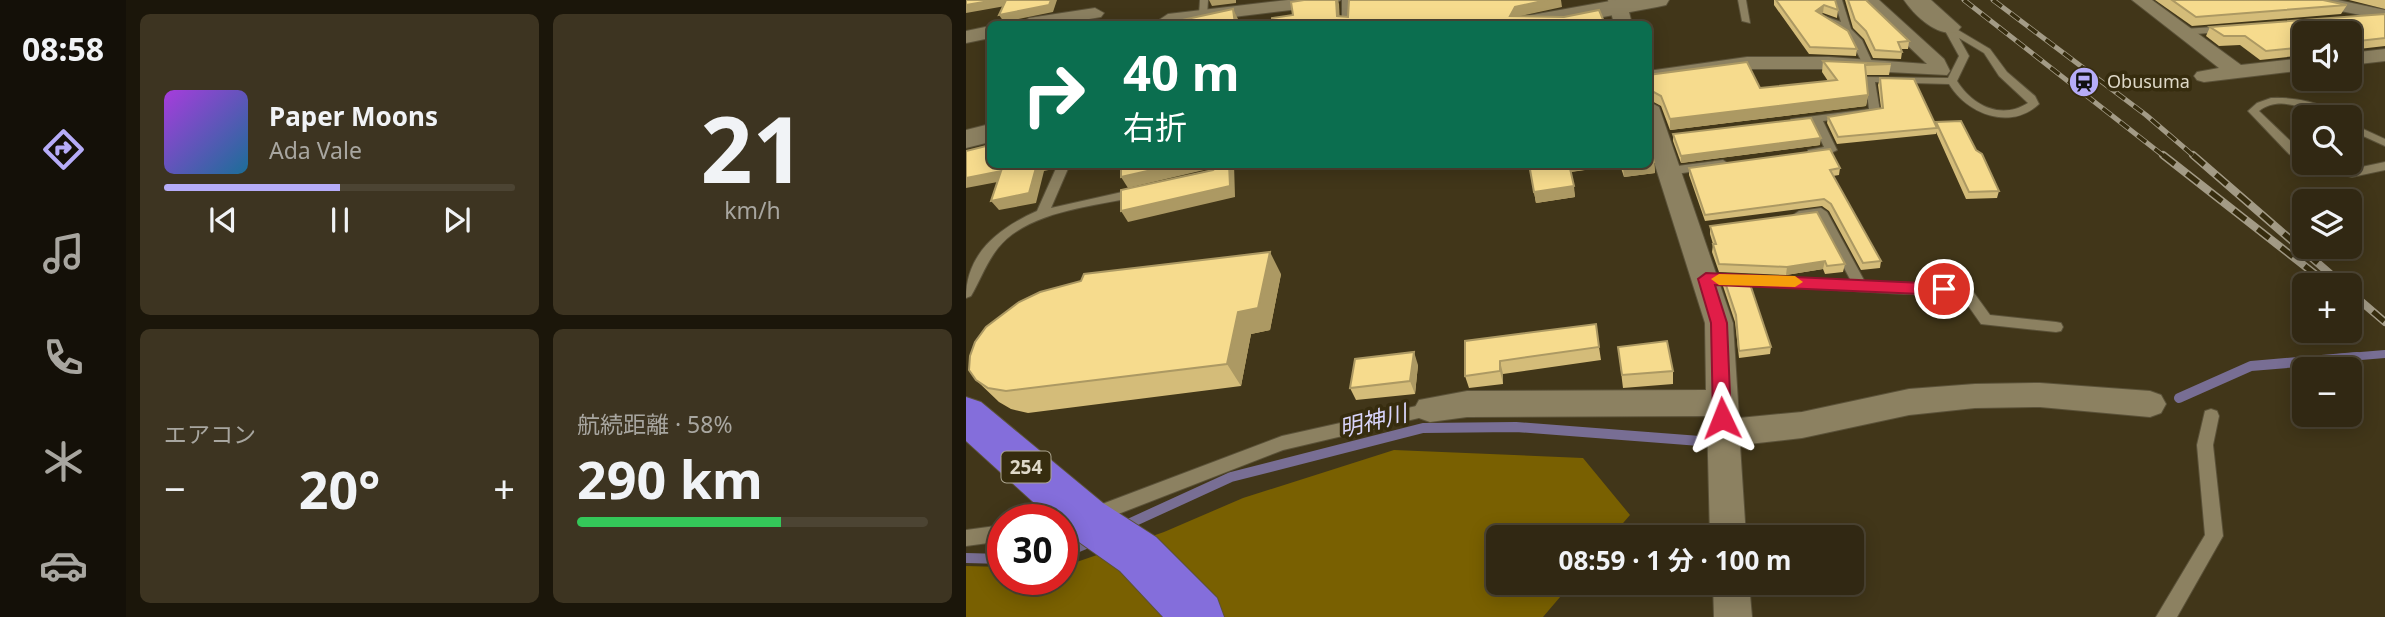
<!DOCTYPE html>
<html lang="ja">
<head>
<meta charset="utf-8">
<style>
	:root { --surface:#312813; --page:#3d3421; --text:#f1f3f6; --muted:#a8a6a0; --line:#4c4433; --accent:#b6acf8 }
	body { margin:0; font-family:"Noto Sans","Noto Sans JP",sans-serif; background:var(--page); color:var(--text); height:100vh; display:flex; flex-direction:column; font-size:26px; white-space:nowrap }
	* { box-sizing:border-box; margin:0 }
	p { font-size:23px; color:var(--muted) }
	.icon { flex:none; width:38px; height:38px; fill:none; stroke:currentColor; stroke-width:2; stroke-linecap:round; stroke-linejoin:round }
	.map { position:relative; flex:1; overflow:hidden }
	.panel { display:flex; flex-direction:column; gap:14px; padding:14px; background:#1b160a; width:840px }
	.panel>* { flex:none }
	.guide { position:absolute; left:21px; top:21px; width:665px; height:147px; border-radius:10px; box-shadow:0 4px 18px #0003,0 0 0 2px var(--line); background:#0b6e4f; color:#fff; overflow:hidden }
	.fabs { position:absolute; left:1326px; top:21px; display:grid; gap:14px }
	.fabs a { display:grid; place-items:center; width:70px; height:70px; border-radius:10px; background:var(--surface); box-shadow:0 4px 18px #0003,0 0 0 2px var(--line); font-size:35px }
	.speed { position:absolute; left:21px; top:504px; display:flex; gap:14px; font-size:35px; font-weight:700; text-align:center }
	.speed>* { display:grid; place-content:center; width:91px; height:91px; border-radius:50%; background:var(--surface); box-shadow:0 4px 18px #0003,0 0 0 2px var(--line); line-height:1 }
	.speed .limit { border:10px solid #d22; background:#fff; color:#111 }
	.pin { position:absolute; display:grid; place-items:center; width:60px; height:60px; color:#fff; margin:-30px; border:4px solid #fff; border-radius:50%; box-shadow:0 2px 7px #0007 }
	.me { position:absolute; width:77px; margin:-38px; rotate:358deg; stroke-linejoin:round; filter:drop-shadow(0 0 5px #0008) }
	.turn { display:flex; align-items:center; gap:24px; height:147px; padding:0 21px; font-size:32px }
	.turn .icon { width:91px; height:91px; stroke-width:2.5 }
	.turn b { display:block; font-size:49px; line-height:60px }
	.big { font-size:52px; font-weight:700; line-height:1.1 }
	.panel .card { flex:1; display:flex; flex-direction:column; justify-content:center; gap:10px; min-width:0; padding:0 24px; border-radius:10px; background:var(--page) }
	.panel .dial { align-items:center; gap:0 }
	.dial b { font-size:91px; line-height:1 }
	.song { display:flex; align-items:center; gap:21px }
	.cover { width:84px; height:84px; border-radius:10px; background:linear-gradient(135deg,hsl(280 70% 55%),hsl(200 70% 35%)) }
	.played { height:7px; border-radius:4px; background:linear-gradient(90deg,var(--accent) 50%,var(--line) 50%) }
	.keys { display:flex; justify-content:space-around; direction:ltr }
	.heat { display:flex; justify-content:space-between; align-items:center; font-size:38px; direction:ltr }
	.charge { height:10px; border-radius:5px; background:linear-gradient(90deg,#34c759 58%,var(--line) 0) }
	.panel .tiles { flex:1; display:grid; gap:14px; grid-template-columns:repeat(2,1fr) }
	.trip { position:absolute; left:520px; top:525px; width:378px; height:70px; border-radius:10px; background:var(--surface); box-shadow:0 4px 18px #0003,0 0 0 2px var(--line); font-weight:700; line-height:70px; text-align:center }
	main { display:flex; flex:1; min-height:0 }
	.tabs { display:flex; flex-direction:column; width:126px; justify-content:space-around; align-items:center; background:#141008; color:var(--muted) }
	.tabs .icon { width:49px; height:49px }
	.tabs .on { color:var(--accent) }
	.tabs b { font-size:32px; color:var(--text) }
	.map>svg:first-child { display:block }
	.forest { fill:#796001 }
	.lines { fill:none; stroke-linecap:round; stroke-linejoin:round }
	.stream-far1 { stroke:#786e94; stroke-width:8 }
	.stream { stroke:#786e94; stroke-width:10 }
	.lane-casing { stroke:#5b5239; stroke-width:2 }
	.street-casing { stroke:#5b5239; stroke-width:2 }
	.secondary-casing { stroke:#5b5239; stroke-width:2 }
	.highway-casing { stroke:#5b5239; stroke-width:2 }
	.lane { fill:#8c8161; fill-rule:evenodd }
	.street { fill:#8c8161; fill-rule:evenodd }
	.secondary { fill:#8c8161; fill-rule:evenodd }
	.highway { fill:#846edb; fill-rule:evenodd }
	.rail-far1-casing { stroke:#a39b86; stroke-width:5 }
	.rail-casing { stroke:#a39b86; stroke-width:8 }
	.rail-far1 { stroke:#362c0e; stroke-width:3.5; stroke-dasharray:11; stroke-linecap:butt }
	.rail { stroke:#362c0e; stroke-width:5; stroke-dasharray:15; stroke-linecap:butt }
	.wall { fill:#d4bc79 }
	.shaded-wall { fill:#ac9963 }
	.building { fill:#f6db8d; stroke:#ac9963; stroke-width:2 }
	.route { fill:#e11d48; stroke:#92132f; stroke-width:2 }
	.slow { fill:#f59e0b }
	.labels { text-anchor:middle; stroke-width:7; stroke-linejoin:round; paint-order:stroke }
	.far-poi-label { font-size:18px; fill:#dfd9c8; stroke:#362c0e; text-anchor:start }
	.shield { fill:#362c0e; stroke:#aca590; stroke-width:2 }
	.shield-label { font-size:19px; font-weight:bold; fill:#dfd9c8 }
	.water-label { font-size:23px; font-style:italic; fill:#d9d5fb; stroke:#362c0e }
</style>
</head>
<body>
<main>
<nav class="tabs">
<b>08:58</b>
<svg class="icon on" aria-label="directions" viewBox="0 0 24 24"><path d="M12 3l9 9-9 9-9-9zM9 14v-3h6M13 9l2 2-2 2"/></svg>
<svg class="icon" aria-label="music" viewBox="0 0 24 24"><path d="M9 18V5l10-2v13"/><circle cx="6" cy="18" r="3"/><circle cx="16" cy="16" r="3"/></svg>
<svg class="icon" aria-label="phone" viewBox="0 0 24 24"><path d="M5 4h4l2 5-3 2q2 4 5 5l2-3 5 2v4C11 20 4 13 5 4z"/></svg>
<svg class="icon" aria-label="climate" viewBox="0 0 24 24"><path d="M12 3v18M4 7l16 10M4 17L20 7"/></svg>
<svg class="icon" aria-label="car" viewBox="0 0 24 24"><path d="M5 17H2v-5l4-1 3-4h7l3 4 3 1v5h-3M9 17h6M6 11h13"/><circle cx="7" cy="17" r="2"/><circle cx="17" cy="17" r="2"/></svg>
</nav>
<section class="panel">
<div class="tiles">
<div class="card">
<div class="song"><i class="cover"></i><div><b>Paper Moons</b><p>Ada Vale</p></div></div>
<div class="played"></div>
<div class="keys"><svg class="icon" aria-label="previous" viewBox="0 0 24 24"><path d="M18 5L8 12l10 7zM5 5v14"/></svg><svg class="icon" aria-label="pause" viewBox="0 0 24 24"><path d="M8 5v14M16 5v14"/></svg><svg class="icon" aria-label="next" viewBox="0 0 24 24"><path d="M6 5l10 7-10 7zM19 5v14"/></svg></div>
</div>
<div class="card dial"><b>21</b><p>km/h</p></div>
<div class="card"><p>エアコン</p>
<div class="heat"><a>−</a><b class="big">20°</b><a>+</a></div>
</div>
<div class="card"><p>航続距離 · 58%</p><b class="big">290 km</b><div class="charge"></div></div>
</div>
</section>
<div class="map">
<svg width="1419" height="617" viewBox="0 0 1419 617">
	<rect width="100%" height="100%" fill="#413619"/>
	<path class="forest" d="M 428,450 L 617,458 L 664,515 L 645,537 L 532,537 L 532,583 L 606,583 L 577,617 L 0,617 L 0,566 L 37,567 L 37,579 L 96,579 L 96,567 L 198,532 L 277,498 Z"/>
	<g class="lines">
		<path class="stream-far1" d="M 1371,358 L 1419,354"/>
		<g class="stream">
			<path d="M 1213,398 L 1285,366 L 1391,357"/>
			<path d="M 158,526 L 265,477 L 457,428 L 550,427 L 747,442"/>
			<path d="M 96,554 L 127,541"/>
			<path d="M 0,558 L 37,559"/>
		</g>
		<g class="lane-casing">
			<g id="lane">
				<path d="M 234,0 L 242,0 L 241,17 L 233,15 Z"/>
				<path d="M 376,0 L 384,0 L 385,24 L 376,24 Z"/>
				<path d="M 772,0 L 780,0 L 784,23 L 776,21 Z"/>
				<path d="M 868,0 L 876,0 L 885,29 L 896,40 L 908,66 L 907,68 L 899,68 L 883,37 L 851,18 L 856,15 L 875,22 Z"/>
				<path d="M 982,24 L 1024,49 L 1041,72 L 1069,96 L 1073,104 C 1044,131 1001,114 983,84 L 909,82 L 914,111 L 913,113 L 857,121 L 871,150 L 865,153 L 842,154 L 842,150 L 858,147 L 846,122 L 825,123 L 825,119 L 903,109 L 899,77 L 982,78 L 993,56 L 977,27 ZM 993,38 L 1018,53 L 1033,76 L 1062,103 C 1035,120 1007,106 991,81 L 1003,56 Z"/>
				<path d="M 1262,26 L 1265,27 L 1265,31 L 1218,35 L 1213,32 L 1218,29 Z"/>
				<path d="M 1305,98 C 1327,97 1358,102 1375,117 C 1349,118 1319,91 1293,111 L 1339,155 L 1339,163 L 1359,163 L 1386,169 L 1419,162 L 1419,170 L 1386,177 L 1341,165 L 1323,154 L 1282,111 L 1291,103 Z"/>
				<path d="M 1384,123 L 1419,139 L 1419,146 L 1384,130 Z"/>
				<path d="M 757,160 L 763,164 L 761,166 L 704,175 L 698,171 L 704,167 Z"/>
				<path d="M 92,164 L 104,164 L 85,208 L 174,188 L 180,192 L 174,196 C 130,206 61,211 32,248 C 20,263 14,281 5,296 L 0,298 C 0,253 33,228 71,211 Z"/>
				<path d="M 855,208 L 861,212 L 899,282 L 998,284 L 1003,286 L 1024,315 L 1090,322 L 1095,323 L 1097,327 L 1095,331 L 1090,332 L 1015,324 L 994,294 L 938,294 L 735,282 L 733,279 L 735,276 L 740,274 L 885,281 L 851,217 L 833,219 L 827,215 L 833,211 Z"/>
				<path d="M 464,403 L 470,404 L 472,409 L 470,414 L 317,450 L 129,523 L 123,521 L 120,515 L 123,509 L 316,436 Z"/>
				<path d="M 1245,409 L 1251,411 L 1253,416 L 1247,445 L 1257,536 L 1211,617 L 1190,617 L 1239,535 L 1231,445 L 1239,411 Z"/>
				<path d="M 37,525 L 37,541 L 0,546 L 0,530 Z"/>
			</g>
		</g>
		<g class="street-casing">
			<g id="street">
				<path d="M 322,0 L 375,0 L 366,5 L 210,24 L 195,24 L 193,20 L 202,14 Z"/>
				<path d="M 642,0 L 660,0 L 666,24 L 648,24 Z"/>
				<path d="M 894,0 L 913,0 L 978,59 L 984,71 L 981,75 L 863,69 L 781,69 L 682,83 L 682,71 L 781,57 L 863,57 L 961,64 Z"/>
				<path d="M 1166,0 L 1186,0 L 1275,65 L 1339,58 L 1339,70 L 1238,82 L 1231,80 L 1228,76 L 1231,72 L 1253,68 Z"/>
				<path d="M 1336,0 L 1372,0 L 1419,10 L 1419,20 L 1345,5 Z"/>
				<path d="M 129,8 L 138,13 L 135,17 L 93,24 L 54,24 L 63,18 Z"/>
				<path d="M 24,26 L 24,38 L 0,43 L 0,31 Z"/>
				<path d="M 1419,49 L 1419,61 L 1384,65 L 1384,53 Z"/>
				<path d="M 682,101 L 693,107 L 767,323 L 773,418 L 836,412 L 943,389 L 1009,384 L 1074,383 L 1184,391 L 1195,395 L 1200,404 L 1195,413 L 1184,417 L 1074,407 L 1009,408 L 943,415 L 836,438 L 774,445 L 780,537 L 744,537 L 741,416 L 501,417 L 464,422 L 453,418 L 448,409 L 453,400 L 501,391 L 740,390 L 739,323 L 682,143 Z"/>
				<path d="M 747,583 L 783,583 L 786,617 L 748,617 Z"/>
			</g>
		</g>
		<g class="secondary-casing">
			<g id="secondary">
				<path d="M 650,0 L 703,0 L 700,5 L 691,7 L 599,24 L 547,24 L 551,19 L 560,16 Z"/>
				<path d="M 938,0 L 965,0 L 995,27 L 991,32 C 971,37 949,16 938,0 Z"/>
				<path d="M 24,124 L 24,142 L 0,148 L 0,130 Z"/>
			</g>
		</g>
		<g class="highway-casing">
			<path id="highway" d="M 0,397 L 15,402 L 137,503 L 190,537 L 251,598 L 258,617 L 197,617 L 154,571 L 103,535 L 96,528 L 96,520 L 87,520 L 0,441 Z"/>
		</g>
		<use href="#lane" class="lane"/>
		<use href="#street" class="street"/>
		<use href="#secondary" class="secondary"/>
		<use href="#highway" class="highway"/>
		<g class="rail-far1-casing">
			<g id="rail-far1">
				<path d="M 998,0 L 1199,157"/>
				<path d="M 1027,0 L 1180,115 L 1229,157"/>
			</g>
		</g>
		<g class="rail-casing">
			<g id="rail">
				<path d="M 1197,155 L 1363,285"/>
				<path d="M 1227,155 L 1377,285"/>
				<path d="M 1384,292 L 1419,322"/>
			</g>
		</g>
		<use href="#rail-far1" class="rail-far1"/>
		<use href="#rail" class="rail"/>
	</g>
	<g class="wall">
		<path d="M 808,0 L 869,0 L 872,10 L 871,18 L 857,13 L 854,14 L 891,49 L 890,56 L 843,54 L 808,5 Z"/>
		<path d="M 879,0 L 900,0 L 943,41 L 942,49 L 935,49 L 936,52 L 935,59 L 907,58 L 898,39 L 887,28 Z"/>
		<path d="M 1189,0 L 1357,0 L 1381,5 L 1375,14 L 1226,26 Z"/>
		<path d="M 1383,0 L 1419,0 L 1419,9 Z"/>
		<path d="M 1419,14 L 1419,46 L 1384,50 L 1384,33 L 1339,33 L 1339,55 L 1294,60 L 1274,45 L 1253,46 L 1240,36 L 1244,27 Z"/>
		<path d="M 857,61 L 925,64 L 923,75 L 900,75 L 902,95 L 900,106 L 704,130 L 695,106 L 682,99 L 682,75 L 794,88 L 862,81 L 856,72 Z"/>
		<path d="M 914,78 L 970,124 L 970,122 L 1010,150 L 1033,191 L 1031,198 L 1000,199 L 970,132 L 970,134 L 871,144 L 861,123 L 862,117 L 915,108 L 912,85 Z"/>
		<path d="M 707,134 L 854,145 L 715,163 L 707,141 Z"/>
		<path d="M 688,162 L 689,173 L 658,177 L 654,165 L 605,172 L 609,197 L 570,203 L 563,164 L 682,164 Z"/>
		<path d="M 723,168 L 874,168 L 873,175 L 867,176 L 915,261 L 914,268 L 895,270 L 863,211 L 856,206 L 739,221 L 723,175 Z"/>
		<path d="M 744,226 L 879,264 L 877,272 L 859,274 L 857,269 L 820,275 L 753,272 L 746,252 L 747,244 L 744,234 Z"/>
		<path d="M 315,274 L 304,330 L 285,334 L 275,386 L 62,413 L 45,409 L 33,402 L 10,380 Z"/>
		<path d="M 758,279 L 805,347 L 804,354 L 773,358 L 769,322 L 757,286 Z"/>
		<path d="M 499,341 L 633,347 L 635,360 L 537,374 L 537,384 L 503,388 L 499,376 Z"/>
		<path d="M 652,347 L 707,371 L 707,384 L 657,388 Z"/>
		<path d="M 452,365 L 449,394 L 390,400 L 384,388 Z"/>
	</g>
	<g class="shaded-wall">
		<path d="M 29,0 L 42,0 L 45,5 L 0,13 L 0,5 Z"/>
		<path d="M 85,0 L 91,0 L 87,12 L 38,22 L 33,15 Z"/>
		<path d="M 243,0 L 270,0 L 270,3 L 246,6 Z"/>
		<path d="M 370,0 L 372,0 L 373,4 L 374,24 L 371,16 Z"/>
		<path d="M 581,0 L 595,0 L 596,7 L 550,17 L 544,16 L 549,7 Z"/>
		<path d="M 858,5 L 857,13 L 849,19 L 850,11 Z"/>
		<path d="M 267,9 L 272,19 L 272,24 L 269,24 Z"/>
		<path d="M 902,95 L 900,106 L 704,130 L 704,119 Z"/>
		<path d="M 855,138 L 854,145 L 715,163 L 715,156 Z"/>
		<path d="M 688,162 L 689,173 L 658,177 L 657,167 L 672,164 L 682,164 L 682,163 Z"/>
		<path d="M 71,164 L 88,164 L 87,169 L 78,171 L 70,203 L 33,210 L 25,201 Z"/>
		<path d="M 212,164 L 250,164 L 251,167 L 162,188 L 155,177 Z"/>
		<path d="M 263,164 L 268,164 L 269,197 L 162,222 L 155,211 Z"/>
		<path d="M 603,164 L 654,164 L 654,165 L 603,172 Z"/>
		<path d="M 35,171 L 42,180 L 0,188 L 0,178 Z"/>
		<path d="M 608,186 L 609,197 L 570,203 L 568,192 Z"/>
		<path d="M 304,252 L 315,274 L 304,330 L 285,334 L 275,386 L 261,364 L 272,312 Z"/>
		<path d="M 859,261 L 857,269 L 820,275 L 821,267 Z"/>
		<path d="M 448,352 L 452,365 L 449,394 L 444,381 Z"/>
		<path d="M 534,361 L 537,374 L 537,384 L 534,371 Z"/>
	</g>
	<g class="building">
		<path d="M 0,0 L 29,0 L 0,5 Z"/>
		<path d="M 40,0 L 85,0 L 83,5 L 33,15 Z"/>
		<path d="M 338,0 L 370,0 L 371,16 L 382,17 L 383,0 L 581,0 L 549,7 L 544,16 L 598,17 L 633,10 L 639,24 L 423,24 L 422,23 L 411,24 L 306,24 L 306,18 L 327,15 L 325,2 Z"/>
		<path d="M 810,0 L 869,0 L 872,10 L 858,5 L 850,11 L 882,31 L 891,49 L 844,47 Z"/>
		<path d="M 882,0 L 900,0 L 943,41 L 932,42 L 936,52 L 909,50 L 900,31 L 889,20 Z"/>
		<path d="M 1206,0 L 1357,0 L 1381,5 L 1230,17 Z"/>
		<path d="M 267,9 L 269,24 L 198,24 Z"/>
		<path d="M 1419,14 L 1419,38 L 1384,42 L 1384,33 L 1339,33 L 1339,47 L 1300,51 L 1279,36 L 1258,36 L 1244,27 Z"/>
		<path d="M 857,61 L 925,64 L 899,65 L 902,95 L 704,119 L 695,96 L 682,89 L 682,75 L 781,62 L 794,88 L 871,80 Z"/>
		<path d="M 914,78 L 948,79 L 971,128 L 872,137 L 862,117 L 917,108 Z"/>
		<path d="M 845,118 L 855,138 L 715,156 L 707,134 Z"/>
		<path d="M 995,121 L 1010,150 L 1016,154 L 1033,191 L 1003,192 L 970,122 Z"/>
		<path d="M 682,143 L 688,162 L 682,163 Z"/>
		<path d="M 24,145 L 24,164 L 71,164 L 63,193 L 25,201 L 35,171 L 0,178 L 0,151 Z"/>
		<path d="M 864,149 L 874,168 L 864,170 L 915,261 L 897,263 L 865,204 L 858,199 L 739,215 L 723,168 Z"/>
		<path d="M 155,164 L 212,164 L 155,177 Z"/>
		<path d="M 255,164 L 263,164 L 264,186 L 155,211 L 155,190 L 247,170 Z"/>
		<path d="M 563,164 L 603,164 L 608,186 L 568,192 Z"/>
		<path d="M 657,164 L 672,164 L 657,167 Z"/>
		<path d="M 851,212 L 879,264 L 861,266 L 859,261 L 821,267 L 753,264 L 747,244 L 750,244 L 744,226 Z"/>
		<path d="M 304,252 L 292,308 L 272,312 L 261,364 L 40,391 L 22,388 L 10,380 L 3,370 L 4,356 L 9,342 L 20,327 L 53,302 L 74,292 L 115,281 L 118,274 Z"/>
		<path d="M 758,279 L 783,281 L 805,347 L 773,351 L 770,315 Z"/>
		<path d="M 630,324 L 633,347 L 534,361 L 534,371 L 499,376 L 499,341 Z"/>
		<path d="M 701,341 L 707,371 L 656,375 L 652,347 Z"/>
		<path d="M 448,352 L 444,381 L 384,388 L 389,359 Z"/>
	</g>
	<path class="route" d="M 740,273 L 978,284 L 985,289 L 978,295 L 749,285 L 761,323 L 765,418 L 756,425 L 747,418 L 745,323 L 732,279 Z"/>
	<path class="slow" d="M 753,274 L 829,276 L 837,282 L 829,287 L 753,285 L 745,279 Z"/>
	<defs>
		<g id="station-disc" transform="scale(1.575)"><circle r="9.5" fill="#b6acf8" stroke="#362c0e"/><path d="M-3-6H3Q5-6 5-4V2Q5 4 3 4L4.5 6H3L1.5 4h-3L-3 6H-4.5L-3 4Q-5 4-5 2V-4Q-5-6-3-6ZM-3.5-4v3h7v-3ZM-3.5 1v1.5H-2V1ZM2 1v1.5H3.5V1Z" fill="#111"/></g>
	</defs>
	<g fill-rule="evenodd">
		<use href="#station-disc" x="1118" y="82"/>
	</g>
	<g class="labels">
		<g class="far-poi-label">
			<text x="1141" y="88">Obusuma</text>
		</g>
		<rect class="shield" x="35.5" y="451.5" width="49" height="31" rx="5"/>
		<g class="shield-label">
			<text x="60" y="474">254</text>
		</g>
		<g class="water-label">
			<text transform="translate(407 421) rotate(-14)" y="8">明神川</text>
		</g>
	</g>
</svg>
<div class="fabs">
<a><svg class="icon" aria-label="sound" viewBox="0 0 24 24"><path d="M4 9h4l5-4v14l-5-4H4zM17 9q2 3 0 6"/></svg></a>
<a><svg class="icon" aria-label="search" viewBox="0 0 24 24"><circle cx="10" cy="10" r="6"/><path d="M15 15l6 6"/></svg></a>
<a><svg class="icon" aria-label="layers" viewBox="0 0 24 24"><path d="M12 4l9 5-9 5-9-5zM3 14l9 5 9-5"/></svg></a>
<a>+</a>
<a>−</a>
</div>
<div class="speed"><div class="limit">30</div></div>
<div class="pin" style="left:978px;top:289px;background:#d93025"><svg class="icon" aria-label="arrive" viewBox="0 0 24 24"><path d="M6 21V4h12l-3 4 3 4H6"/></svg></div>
<svg class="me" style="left:756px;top:418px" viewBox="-20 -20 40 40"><path d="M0-17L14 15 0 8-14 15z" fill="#e11d48" stroke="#fff" stroke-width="4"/></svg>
<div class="trip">08:59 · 1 分 · 100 m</div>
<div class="guide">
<div class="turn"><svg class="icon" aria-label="right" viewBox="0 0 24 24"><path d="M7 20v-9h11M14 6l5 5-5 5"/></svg><div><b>40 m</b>右折</div></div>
</div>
</div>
</main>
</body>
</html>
